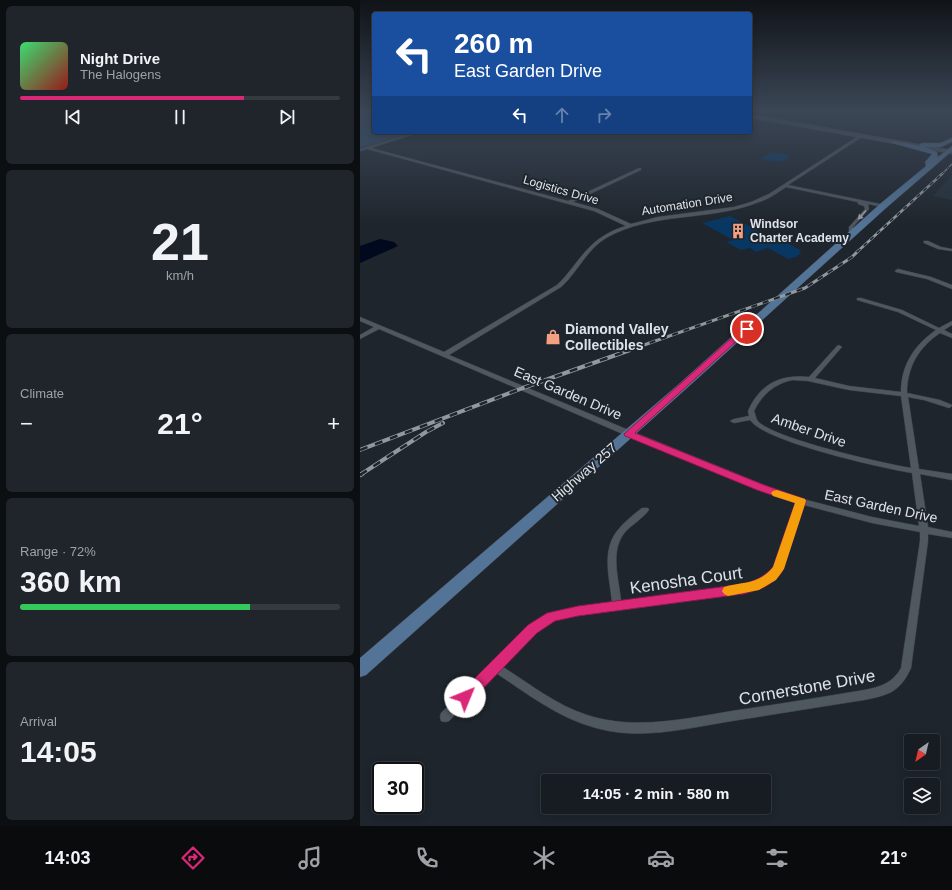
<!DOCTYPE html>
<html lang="en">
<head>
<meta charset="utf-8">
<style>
	:root { --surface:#161c21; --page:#1f252a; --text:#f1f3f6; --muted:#9ea1a5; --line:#353a3f; --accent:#db2777 }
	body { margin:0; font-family:Arial,sans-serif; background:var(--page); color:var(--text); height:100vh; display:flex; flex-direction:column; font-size:15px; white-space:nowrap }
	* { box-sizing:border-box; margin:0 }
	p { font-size:13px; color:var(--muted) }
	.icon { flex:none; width:22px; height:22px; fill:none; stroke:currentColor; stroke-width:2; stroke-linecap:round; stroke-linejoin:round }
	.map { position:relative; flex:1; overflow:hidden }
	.side { display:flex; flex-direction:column; gap:6px; padding:6px; background:#0c0f12; width:360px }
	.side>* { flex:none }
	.hud { position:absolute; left:12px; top:12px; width:380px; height:122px; border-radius:4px; box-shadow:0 2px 10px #0003,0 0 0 1px var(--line); background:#1a4fa0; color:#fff; overflow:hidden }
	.needle { width:26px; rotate:214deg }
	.buttons { position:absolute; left:544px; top:734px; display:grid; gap:8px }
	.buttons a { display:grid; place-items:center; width:36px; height:36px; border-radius:4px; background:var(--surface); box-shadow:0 2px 10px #0003,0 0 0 1px var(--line); font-size:20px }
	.speed { position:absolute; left:12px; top:762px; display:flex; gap:8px; font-size:20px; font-weight:700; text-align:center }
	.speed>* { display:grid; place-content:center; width:52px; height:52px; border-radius:50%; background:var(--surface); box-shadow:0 2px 10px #0003,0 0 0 1px var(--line); line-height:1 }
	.speed .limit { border:2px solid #111; border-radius:6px; background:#fff; color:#111 }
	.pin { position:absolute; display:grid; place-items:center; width:34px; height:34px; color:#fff; margin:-17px; border:2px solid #fff; border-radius:50%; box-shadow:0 1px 4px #0007 }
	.me { position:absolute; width:44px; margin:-22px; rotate:45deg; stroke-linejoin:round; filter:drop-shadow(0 0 3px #0008) }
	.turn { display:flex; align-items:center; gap:14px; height:84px; padding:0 16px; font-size:18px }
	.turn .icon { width:52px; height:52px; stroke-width:2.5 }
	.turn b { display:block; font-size:28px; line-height:34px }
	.lanes { display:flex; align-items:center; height:38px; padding:0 16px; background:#0003; justify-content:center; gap:20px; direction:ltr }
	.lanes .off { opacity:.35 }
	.big { font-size:30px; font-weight:600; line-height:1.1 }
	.side .card { flex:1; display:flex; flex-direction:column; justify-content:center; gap:6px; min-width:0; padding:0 14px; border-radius:6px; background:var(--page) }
	.side .dial { align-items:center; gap:0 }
	.dial b { font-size:52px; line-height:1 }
	.song { display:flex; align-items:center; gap:12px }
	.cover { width:48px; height:48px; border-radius:6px; background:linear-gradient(135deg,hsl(140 70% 55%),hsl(0 70% 35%)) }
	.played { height:4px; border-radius:2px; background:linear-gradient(90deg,var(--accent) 70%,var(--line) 70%) }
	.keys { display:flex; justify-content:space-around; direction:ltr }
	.heat { display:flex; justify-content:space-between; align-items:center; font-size:22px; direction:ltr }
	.charge { height:6px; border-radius:3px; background:linear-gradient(90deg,#34c759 72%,var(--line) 0) }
	.trip { position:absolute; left:181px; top:774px; width:230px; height:40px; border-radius:4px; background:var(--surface); box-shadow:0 2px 10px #0003,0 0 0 1px var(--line); font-weight:600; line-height:40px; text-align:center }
	.tab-bar { display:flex; height:64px; justify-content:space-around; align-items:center; background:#090b0d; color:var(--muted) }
	.tab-bar .icon { width:28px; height:28px }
	.tab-bar .active { color:var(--accent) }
	.tab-bar b { font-size:18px; color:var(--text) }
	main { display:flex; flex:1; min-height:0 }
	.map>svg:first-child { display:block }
	.built { fill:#242f3b }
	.green { fill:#2e4e70 }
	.water { fill:#00091e }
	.building { fill:#073762 }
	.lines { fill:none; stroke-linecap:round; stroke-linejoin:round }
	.street-casing { stroke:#3b4147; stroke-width:1 }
	.secondary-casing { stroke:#3b4147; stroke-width:1 }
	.primary-casing { stroke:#3b4147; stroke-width:1 }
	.street { fill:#4f575f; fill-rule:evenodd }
	.secondary { fill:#4f575f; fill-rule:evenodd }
	.primary { fill:#547497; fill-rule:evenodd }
	.rail-far4-casing { stroke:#92989e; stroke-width:1.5 }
	.rail-far3-casing { stroke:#92989e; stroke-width:2.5 }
	.rail-far2-casing { stroke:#92989e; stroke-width:3 }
	.rail-far1-casing { stroke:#92989e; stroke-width:4 }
	.rail-casing { stroke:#92989e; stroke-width:4.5 }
	.rail-far4 { stroke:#1e252c; stroke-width:1; stroke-dasharray:3.5; stroke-linecap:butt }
	.rail-far3 { stroke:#1e252c; stroke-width:1.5; stroke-dasharray:4.5; stroke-linecap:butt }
	.rail-far2 { stroke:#1e252c; stroke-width:2; stroke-dasharray:6; stroke-linecap:butt }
	.rail-far1 { stroke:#1e252c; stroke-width:2.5; stroke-dasharray:8; stroke-linecap:butt }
	.rail { stroke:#1e252c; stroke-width:3; stroke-dasharray:10; stroke-linecap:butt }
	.oneway { fill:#969da4 }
	.route { fill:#db2777; stroke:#8e194d }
	.slow { fill:#f59e0b }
	.labels { text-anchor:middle; stroke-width:4; stroke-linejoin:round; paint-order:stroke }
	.far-street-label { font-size:12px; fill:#dee3e8; stroke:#1e252c }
	.far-poi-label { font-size:12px; font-weight:bold; fill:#dee3e8; stroke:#1e252c; text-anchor:start }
	.poi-label { font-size:14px; font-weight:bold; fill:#dee3e8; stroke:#1e252c; text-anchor:start }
	.street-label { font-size:14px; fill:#dee3e8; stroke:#1e252c }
	.near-street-label { font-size:17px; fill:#dee3e8; stroke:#1e252c }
</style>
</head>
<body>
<main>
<section class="side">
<div class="card">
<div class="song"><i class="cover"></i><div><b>Night Drive</b><p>The Halogens</p></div></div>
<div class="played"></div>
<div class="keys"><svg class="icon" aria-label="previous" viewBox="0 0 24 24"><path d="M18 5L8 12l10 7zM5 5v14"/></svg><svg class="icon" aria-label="pause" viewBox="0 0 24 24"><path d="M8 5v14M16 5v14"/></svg><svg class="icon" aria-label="next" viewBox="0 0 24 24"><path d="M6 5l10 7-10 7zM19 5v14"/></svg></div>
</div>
<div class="card dial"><b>21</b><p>km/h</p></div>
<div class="card"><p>Climate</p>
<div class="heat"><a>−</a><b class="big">21°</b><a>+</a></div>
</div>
<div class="card"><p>Range · 72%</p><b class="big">360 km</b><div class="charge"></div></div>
<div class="card"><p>Arrival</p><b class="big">14:05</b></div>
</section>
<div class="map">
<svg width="592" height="826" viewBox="0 0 592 826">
	<rect width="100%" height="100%" fill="#1e252c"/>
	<path class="built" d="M 592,175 L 592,200 L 573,196 Z"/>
	<path class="green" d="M 0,111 L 14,112 L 14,132 L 54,132 L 0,148 Z"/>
	<path class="water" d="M 20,239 L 34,242 L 38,246 L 0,263 L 0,246 Z"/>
	<g class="building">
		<path d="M 411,152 L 424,154 L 431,156 L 421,162 L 400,159 Z"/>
		<path d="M 370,216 L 416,240 L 420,239 L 442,251 L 439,252 L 441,254 L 437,255 L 439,256 L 428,259 L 408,248 L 396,252 L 390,248 L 381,250 L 366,242 L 373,240 L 342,223 Z"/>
	</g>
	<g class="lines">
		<g class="street-casing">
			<g id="street">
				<path d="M 0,111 L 14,114 L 14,116 L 0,113 Z"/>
				<path d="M 55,132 L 61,132 L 11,148 L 208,201 L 279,168 L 281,168 L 281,170 L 213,202 L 238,209 L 271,224 L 298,217 L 374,207 L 391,202 L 409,194 L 500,135 L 502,135 L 502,137 L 428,185 L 525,205 L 525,207 L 523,207 L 508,204 L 509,209 L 493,227 L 493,236 L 489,235 L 489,227 L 505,209 L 504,206 L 498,204 L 498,202 L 426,187 C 417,193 409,199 399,202 C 349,222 294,211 246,238 C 227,249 217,273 201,287 L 89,355 L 271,431 L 414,489 L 443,499 L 512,517 L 559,526 L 552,473 C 522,468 405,442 390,420 L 374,423 L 370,421 L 374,419 L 389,416 L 388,411 C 400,384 420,374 449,377 L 477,346 L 479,345 L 482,347 L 481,348 L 455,378 L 489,386 L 541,392 C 541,366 554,345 576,330 L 538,312 L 497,300 L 497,298 L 501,298 L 542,310 L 579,328 L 592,321 L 592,325 L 584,330 L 592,334 L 592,338 L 580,333 C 559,347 547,367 547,393 L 580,400 L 592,405 L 591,407 L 589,408 L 564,400 L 548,397 L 559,469 L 592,474 L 592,480 L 560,474 L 568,527 L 592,532 L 592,538 L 568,534 L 568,541 L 551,668 C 540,692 529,695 504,700 C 460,707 416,714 372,721 C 329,728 283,740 240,729 C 201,720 169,695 136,673 L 89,721 L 85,722 L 81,721 L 80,717 L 81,713 L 177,620 C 200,608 226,606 252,603 C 250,579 241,552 257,531 C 264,522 273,515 282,508 L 288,508 L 289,510 C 283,518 273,524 266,531 C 249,550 259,579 261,601 L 383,585 C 396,582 405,577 414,567 L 436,502 L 408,493 L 265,435 L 19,329 L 0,339 L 0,335 L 14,327 L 0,321 L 0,317 L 84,352 L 197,285 C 211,272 220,255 234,243 C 243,235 255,229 266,226 L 234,211 L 7,149 L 0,151 L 0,149 ZM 432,380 L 448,381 L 489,390 L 541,396 L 551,468 C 526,464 409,438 397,420 C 396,418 395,413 394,411 C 402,395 414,384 432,380 ZM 444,505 L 512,523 L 560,532 L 560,541 L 541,668 C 533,683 520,687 504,690 C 462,697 420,704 378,710 C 328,718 276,731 227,715 C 196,705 170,684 143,667 L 183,626 L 194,621 L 218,615 L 383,593 L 406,585 L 414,579 L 421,571 Z"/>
				<path d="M 564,241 L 568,241 L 581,247 L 592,249 L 592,251 L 578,249 L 564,243 Z"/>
				<path d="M 538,269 L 571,277 L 592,285 L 592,289 L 567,279 L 536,272 L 535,271 Z"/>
			</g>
		</g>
		<g class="secondary-casing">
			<path id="secondary" d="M 390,114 L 592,150 L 592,154 L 390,118 Z"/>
		</g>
		<g class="primary-casing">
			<path id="primary" d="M 592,138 L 592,142 L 581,147 L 564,147 L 577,152 L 578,157 L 592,146 L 592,151 L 526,208 L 327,388 L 6,675 L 0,677 L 0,658 L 319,384 L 520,204 L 566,166 L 565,162 L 572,154 L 532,143 L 532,141 L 560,146 L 560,144 L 562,143 L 580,143 Z"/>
		</g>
		<use href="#street" class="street"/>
		<use href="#secondary" class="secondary"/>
		<use href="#primary" class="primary"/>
		<g class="rail-far4-casing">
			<path id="rail-far4" d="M 582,174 L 592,164"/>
		</g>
		<g class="rail-far3-casing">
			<path id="rail-far3" d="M 497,252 L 583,173"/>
		</g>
		<g class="rail-far2-casing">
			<path id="rail-far2" d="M 267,351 L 445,288 L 492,257 L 498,251"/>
		</g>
		<g class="rail-far1-casing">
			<g id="rail-far1">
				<path d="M 0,450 L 163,388 L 270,350"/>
				<path d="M 0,475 L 66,432 L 83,423"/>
			</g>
		</g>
		<g class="rail-casing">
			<path id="rail" d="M 0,475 L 2,474"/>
		</g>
		<use href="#rail-far4" class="rail-far4"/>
		<use href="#rail-far3" class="rail-far3"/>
		<use href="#rail-far2" class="rail-far2"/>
		<use href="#rail-far1" class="rail-far1"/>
		<use href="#rail" class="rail"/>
	</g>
	<defs><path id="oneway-solid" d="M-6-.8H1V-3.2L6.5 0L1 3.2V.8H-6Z"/></defs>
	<use class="oneway" href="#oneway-solid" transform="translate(502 215) rotate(132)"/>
	<linearGradient id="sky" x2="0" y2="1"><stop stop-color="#101418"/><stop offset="0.49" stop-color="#3b4656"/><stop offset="1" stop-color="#3b4656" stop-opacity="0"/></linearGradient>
	<rect width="592" height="226" fill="url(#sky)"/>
	<path class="route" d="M 384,327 L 389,327 L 390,329 L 275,433 L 404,485 L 445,499 L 446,501 L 422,572 C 412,586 399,590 383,594 L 218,616 L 195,621 L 177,633 L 110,702 L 105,703 L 100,702 L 98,697 L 100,693 L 168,625 L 187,613 L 218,606 L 383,584 C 395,581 404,577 413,567 L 435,503 L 397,490 L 265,436 L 264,434 Z"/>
	<path class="slow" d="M 417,490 L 445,499 L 446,501 L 424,569 L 416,580 L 399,590 L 368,596 L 364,594 L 362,591 L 364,587 C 383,581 399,585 413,567 L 435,503 L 413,496 L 411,493 L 413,491 Z"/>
	<defs>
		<g id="building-bare" transform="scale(1.2)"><path d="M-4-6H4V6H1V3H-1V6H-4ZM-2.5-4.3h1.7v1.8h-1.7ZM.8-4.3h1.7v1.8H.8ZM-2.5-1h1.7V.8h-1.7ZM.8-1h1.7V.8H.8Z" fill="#f3a082" stroke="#1e252c" stroke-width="2.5" paint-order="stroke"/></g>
		<g id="shop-bare" transform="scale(1.2)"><path d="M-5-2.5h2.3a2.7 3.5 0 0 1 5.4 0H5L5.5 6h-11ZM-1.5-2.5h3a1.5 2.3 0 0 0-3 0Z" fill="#f3a082" stroke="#1e252c" stroke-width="2.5" paint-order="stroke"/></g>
	</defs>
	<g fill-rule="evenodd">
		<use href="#building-bare" x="378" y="231"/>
		<use href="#shop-bare" x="193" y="337"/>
	</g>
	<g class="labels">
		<g class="far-street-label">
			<text transform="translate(201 190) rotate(16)" y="4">Logistics Drive</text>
			<text transform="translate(327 204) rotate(-9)" y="4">Automation Drive</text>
		</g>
		<g class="far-poi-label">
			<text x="390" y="228">Windsor<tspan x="390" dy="14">Charter Academy</tspan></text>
		</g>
		<g class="poi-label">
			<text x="205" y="334">Diamond Valley<tspan x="205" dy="16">Collectibles</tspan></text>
		</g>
		<g class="street-label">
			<text transform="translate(208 393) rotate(23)" y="5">East Garden Drive</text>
			<text transform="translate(449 430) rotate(19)" y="5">Amber Drive</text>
			<text transform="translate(224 472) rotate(-41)" y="5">Highway 257</text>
			<text transform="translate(521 506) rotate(12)" y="5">East Garden Drive</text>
		</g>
		<g class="near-street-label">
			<text transform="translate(326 580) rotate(-8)" y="6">Kenosha Court</text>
			<text transform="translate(447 687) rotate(-10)" y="6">Cornerstone Drive</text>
		</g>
	</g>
</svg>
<div class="buttons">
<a><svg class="needle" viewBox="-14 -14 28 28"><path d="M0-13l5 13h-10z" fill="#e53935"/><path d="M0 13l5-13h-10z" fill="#9ea1a5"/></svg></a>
<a><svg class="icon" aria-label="layers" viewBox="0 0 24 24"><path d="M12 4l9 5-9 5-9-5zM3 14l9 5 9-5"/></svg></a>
</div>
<div class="speed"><div class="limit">30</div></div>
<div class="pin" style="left:387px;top:329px;background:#d93025"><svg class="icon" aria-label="arrive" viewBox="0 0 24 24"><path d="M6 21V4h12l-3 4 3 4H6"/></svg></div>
<svg class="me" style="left:105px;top:697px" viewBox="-20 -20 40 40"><circle r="19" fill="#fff"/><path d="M0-13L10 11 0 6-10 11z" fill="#db2777"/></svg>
<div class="trip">14:05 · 2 min · 580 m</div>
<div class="hud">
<div class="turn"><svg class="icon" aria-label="left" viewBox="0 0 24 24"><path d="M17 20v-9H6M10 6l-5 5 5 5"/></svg><div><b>260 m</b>East Garden Drive</div></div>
<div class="lanes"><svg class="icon" aria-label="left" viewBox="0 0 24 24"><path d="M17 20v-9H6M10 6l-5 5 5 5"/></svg><svg class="icon off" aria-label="ahead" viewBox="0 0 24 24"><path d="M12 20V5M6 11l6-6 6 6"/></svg><svg class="icon off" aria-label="right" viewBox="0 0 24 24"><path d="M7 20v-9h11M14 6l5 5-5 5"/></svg></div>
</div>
</div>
</main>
<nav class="tab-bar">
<b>14:03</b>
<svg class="icon active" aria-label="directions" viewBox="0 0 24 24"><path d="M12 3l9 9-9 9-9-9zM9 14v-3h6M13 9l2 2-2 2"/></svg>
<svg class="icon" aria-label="music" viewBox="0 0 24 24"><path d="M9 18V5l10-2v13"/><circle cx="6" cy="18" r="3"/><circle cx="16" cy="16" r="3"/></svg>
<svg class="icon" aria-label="phone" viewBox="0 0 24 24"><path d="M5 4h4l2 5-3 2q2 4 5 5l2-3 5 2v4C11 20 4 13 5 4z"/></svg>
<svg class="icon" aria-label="climate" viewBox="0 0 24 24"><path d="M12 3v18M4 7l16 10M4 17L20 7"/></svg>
<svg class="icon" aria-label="car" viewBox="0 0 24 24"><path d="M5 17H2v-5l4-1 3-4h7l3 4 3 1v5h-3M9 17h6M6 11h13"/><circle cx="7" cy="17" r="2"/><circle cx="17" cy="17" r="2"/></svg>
<svg class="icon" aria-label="filters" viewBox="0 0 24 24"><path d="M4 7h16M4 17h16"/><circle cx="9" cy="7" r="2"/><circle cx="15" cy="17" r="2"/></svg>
<b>21°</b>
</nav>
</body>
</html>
